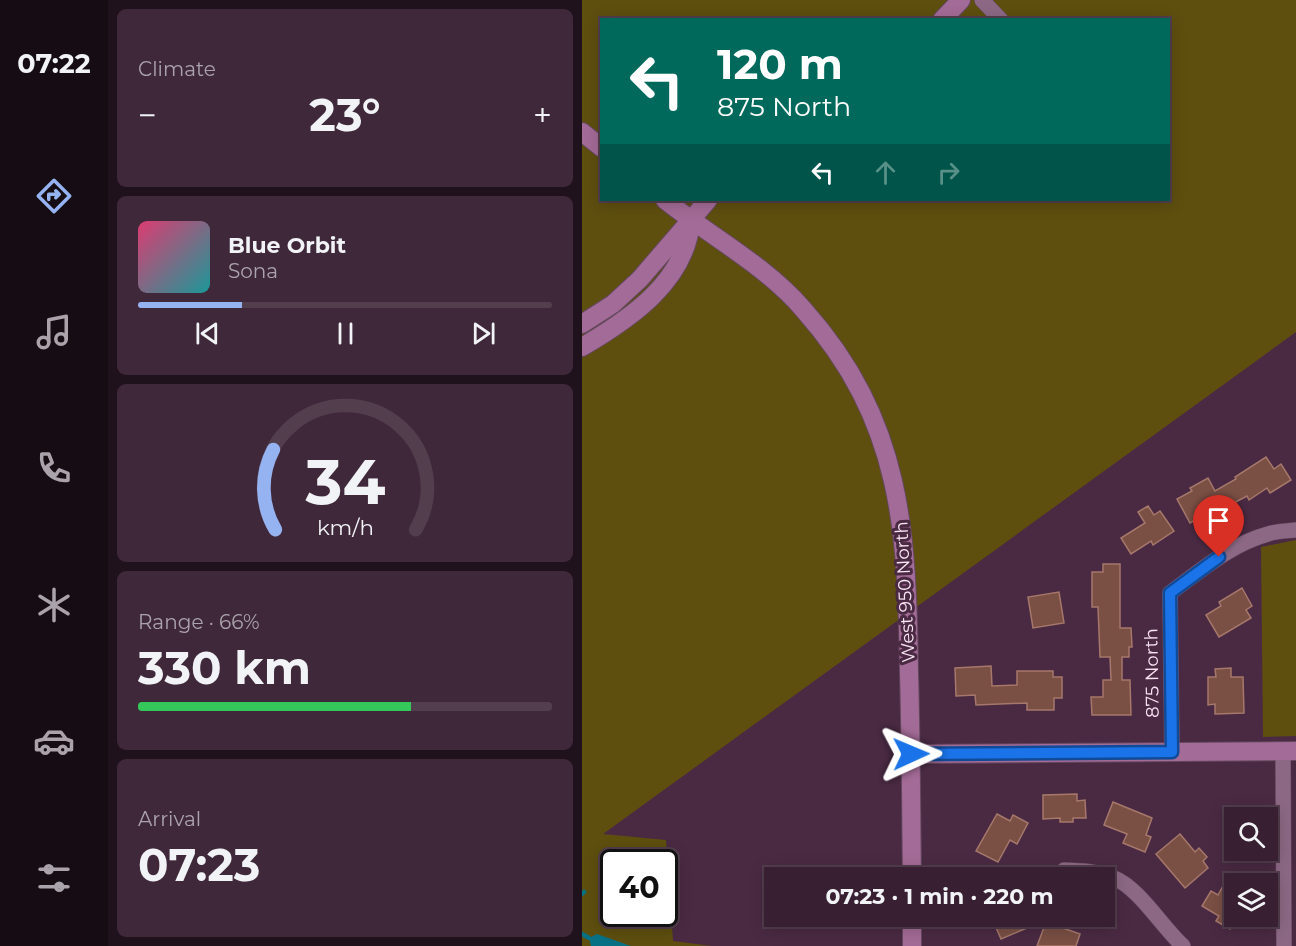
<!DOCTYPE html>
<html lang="en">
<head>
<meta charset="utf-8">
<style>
	:root { --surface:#382032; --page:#3f283a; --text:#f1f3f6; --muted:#aba3ac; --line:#523e4d; --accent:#95b2f1 }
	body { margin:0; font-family:Montserrat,sans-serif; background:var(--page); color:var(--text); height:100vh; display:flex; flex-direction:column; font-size:22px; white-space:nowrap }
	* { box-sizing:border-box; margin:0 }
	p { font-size:20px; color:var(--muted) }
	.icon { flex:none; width:33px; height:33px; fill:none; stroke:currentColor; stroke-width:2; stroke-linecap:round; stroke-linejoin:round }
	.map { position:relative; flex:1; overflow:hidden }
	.drawer { display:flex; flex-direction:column; gap:9px; padding:9px; background:#1f121c; width:474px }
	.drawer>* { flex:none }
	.top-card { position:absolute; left:18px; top:18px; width:570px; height:183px; border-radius:0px; box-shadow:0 3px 15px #0003,0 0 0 2px var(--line); background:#00695c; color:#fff; overflow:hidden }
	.buttons { position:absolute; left:642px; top:807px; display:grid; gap:12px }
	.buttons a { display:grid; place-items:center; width:54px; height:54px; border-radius:0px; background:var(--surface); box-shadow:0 3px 15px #0003,0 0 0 2px var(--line); font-size:30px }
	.speed { position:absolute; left:18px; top:849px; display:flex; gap:12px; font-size:30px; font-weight:700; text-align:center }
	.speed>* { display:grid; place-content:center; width:78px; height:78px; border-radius:50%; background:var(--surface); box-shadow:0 3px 15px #0003,0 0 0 2px var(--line); line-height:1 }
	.speed .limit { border:3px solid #111; border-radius:9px; background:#fff; color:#111 }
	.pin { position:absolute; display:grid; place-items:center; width:51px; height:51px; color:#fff; margin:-62px -26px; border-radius:50% 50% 50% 0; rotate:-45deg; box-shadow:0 0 6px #0007 }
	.pin .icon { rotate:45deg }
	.me { position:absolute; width:66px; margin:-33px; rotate:89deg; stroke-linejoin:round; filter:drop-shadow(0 0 4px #0008) }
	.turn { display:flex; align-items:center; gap:21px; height:126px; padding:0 18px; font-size:27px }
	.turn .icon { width:78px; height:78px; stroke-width:2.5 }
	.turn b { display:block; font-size:42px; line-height:51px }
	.lanes { display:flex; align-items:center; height:57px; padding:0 18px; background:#0003; justify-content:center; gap:30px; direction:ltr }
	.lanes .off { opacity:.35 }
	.big { font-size:45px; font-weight:700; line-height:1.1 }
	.drawer .tile { flex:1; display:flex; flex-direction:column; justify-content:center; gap:9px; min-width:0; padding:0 21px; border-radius:9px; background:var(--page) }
	.drawer .dial { align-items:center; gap:0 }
	.dial svg { height:156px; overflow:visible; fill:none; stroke:var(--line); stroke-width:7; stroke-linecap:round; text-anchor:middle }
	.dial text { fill:var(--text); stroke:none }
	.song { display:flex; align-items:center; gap:18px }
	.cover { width:72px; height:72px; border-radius:9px; background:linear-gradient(135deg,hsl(340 70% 55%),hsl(180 70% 35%)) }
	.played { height:6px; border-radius:3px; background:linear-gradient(90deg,var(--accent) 25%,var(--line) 25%) }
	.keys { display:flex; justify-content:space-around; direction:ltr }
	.heat { display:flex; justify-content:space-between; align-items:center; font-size:33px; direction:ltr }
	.charge { height:9px; border-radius:4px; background:linear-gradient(90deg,#34c759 66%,var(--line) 0) }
	.trip { position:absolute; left:182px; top:867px; width:351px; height:60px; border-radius:0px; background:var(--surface); box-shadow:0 3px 15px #0003,0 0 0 2px var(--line); font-weight:700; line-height:60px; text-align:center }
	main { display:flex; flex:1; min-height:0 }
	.menu { display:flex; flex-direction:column; width:108px; justify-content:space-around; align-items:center; background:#160d14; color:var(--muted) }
	.menu .icon { width:42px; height:42px }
	.menu .current { color:var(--accent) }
	.menu b { font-size:27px; color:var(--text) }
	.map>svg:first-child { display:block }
	.green { fill:#5e4f0f; fill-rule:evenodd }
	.water { fill:#087184 }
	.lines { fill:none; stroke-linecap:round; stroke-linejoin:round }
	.stream { stroke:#087184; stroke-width:4.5 }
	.building { fill:#7a4f44; stroke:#a6786b; stroke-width:1.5 }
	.street-casing { stroke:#64485e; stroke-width:16 }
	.secondary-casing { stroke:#64485e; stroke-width:20 }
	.street { stroke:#8c6884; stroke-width:15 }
	.secondary { stroke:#a36b97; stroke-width:18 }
	.route-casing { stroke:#114b97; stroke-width:15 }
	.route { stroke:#1a73e8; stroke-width:10 }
	.labels { text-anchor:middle; stroke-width:6; stroke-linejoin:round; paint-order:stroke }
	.street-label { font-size:18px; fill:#f9e4f3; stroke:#4a2a43 }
</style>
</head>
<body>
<main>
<nav class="menu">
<b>07:22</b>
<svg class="icon current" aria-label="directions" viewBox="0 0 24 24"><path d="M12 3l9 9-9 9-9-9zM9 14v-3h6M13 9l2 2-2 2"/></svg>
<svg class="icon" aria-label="music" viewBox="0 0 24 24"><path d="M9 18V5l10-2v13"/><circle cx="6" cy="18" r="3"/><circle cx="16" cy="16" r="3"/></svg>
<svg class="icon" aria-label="phone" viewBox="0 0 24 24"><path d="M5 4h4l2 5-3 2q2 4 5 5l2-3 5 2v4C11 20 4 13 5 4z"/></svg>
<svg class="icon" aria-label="climate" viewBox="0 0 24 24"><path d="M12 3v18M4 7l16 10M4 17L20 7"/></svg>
<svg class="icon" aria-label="car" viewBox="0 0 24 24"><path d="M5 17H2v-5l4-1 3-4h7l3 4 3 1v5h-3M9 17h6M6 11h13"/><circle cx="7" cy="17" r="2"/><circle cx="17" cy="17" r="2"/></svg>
<svg class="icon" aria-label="filters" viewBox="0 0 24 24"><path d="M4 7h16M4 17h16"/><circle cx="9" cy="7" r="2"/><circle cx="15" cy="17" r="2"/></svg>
</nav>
<section class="drawer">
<div class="tile"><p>Climate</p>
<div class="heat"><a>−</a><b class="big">23°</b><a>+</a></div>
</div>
<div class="tile">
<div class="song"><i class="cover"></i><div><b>Blue Orbit</b><p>Sona</p></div></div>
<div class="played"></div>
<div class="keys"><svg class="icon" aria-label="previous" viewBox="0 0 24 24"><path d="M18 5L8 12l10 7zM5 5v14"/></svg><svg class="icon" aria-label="pause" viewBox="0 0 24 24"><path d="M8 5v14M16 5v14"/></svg><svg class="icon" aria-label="next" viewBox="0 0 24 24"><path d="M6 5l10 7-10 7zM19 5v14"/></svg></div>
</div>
<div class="tile dial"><svg viewBox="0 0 100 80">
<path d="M14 69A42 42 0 1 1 86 69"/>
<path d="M14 69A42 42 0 0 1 13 28" stroke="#95b2f1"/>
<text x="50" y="56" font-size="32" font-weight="700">34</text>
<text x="50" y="72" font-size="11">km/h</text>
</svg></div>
<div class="tile"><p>Range · 66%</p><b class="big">330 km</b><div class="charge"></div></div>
<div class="tile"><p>Arrival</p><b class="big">07:23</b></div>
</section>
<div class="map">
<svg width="714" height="946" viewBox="0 0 714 946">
	<rect width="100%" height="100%" fill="#4a2a43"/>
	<g class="green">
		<path d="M 0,0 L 714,0 L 714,332 L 21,834 L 84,840 L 91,941 L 130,946 L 0,946 ZM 20,20 L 586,20 L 586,200 L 20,200 ZM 32,862 L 82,862 L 82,914 L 32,914 Z"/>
		<path d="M 714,540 L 714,736 L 681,737 L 679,547 Z"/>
	</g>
	<path class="water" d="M 15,934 L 49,946 L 9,946 L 7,938 Z"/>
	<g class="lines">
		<g class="stream">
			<path d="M 0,894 L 2,892"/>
			<path d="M 0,934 L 7,938"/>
		</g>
	</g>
	<g class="building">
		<path d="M 684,457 L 692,469 L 699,464 L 709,480 L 688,493 L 685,488 L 667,500 L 665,496 L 629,515 L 628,512 L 608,523 L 595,499 L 610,491 L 608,488 L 626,478 L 633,491 L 654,479 L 653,477 Z"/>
		<path d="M 566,506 L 572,515 L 578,511 L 592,531 L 571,545 L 569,541 L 549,554 L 539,538 L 563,523 L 556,512 Z"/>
		<path d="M 521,564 L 538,564 L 538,628 L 549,628 L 550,647 L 547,647 L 547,657 L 540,657 L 540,680 L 548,680 L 549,715 L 510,715 L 509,697 L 521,697 L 521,680 L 529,680 L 528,657 L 518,657 L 516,607 L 510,607 L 510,572 L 521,572 Z"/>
		<path d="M 660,588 L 670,606 L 664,610 L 669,618 L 637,637 L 624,615 L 639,606 L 637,602 Z"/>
		<path d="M 477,592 L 482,623 L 451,628 L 446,597 Z"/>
		<path d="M 409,666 L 410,686 L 435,685 L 435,671 L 471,671 L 471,677 L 480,677 L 480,698 L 472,698 L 472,710 L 445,710 L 445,703 L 394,705 L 393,695 L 374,696 L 373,668 Z"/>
		<path d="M 649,668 L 649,677 L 661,677 L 662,713 L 633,714 L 633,704 L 626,705 L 626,677 L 634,677 L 633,669 Z"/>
		<path d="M 495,794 L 495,801 L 503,800 L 504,818 L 491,818 L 491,822 L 478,822 L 478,818 L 461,819 L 461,795 Z"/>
		<path d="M 531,802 L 570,818 L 564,835 L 569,837 L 563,852 L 541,843 L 545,834 L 522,825 Z"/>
		<path d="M 415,814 L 428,821 L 431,815 L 446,823 L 435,844 L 428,840 L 416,862 L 394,851 Z"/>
		<path d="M 598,834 L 613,852 L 617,848 L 625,857 L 621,861 L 626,868 L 603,888 L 574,854 Z"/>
		<path d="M 641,886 L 652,893 L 652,922 L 648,929 L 634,921 L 637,916 L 620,906 L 629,891 L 636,895 Z"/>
		<path d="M 409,916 L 442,916 L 447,927 L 419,939 Z"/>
		<path d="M 464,922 L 498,934 L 494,946 L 455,946 Z"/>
	</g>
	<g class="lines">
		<g class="street-casing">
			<g id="street">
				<path d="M 400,0 L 419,20"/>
				<path d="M 701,751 L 702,946"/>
				<path d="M 590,752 L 588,593 C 618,571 649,544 686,534 C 695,531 705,531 714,530"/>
				<path d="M 482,870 C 499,871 516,871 532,878 C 557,888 580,927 601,946"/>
			</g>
		</g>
		<g class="secondary-casing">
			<g id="secondary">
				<path d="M 360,20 L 379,0"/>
				<path d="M 0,132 L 20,148"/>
				<path d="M 83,200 C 128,236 183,265 221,309 C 321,421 325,532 327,673 C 329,741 329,809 330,878"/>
				<path d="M 0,324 L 31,304 L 58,279 L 126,200"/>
				<path d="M 0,347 C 48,319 104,281 109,221"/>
				<path d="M 329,754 L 714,751"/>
				<path d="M 330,916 L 330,946"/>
			</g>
		</g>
		<use href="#street" class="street"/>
		<use href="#secondary" class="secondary"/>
	</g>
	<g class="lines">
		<g class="route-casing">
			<path id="route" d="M 329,754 L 590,752 L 588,593 L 637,557"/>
		</g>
		<use href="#route" class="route"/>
	</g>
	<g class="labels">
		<g class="street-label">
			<text transform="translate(323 592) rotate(-93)" y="6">West 950 North</text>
			<text transform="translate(570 673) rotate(-91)" y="6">875 North</text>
		</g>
	</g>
</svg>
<div class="buttons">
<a><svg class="icon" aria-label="search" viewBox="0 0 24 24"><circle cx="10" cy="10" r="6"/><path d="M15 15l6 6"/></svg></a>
<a><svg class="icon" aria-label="layers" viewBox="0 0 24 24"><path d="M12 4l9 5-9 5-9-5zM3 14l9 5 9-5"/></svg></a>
</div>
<div class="speed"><div class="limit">40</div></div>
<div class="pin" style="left:637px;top:557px;background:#d93025"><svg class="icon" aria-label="arrive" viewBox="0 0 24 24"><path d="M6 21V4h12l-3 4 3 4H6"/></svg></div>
<svg class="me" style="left:329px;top:754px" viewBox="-20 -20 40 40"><path d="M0-17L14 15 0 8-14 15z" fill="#1a73e8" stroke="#fff" stroke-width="4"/></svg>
<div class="trip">07:23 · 1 min · 220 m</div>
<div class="top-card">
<div class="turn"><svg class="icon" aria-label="left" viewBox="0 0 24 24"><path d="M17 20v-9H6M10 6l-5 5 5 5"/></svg><div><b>120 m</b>875 North</div></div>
<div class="lanes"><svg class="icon" aria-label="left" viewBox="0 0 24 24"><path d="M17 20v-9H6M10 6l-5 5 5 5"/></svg><svg class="icon off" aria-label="ahead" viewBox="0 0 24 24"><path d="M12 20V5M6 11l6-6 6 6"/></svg><svg class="icon off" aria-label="right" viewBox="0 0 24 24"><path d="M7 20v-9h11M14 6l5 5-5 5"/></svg></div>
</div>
</div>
</main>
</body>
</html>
